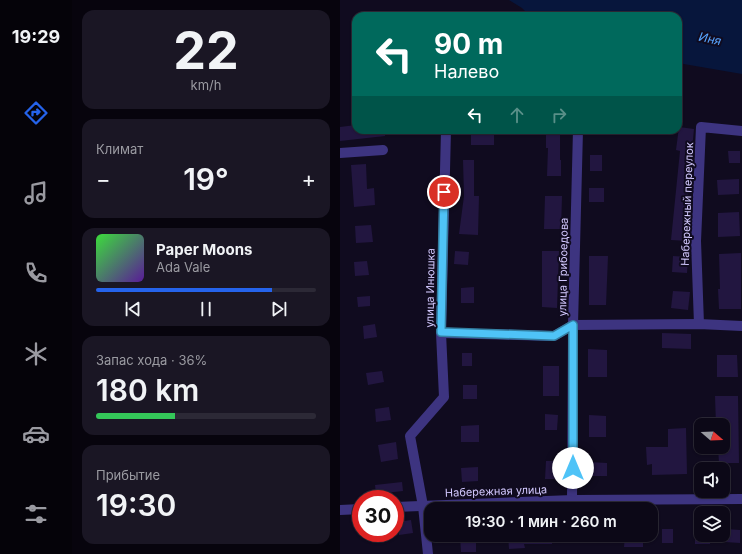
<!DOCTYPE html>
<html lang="ru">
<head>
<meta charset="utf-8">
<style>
	:root { --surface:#0c0817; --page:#1a1624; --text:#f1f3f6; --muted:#9a9aa1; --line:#2c2936; --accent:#2563eb }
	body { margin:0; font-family:Inter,sans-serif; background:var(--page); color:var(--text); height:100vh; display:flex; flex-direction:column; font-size:15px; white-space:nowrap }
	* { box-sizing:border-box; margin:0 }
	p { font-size:13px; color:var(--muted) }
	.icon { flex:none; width:22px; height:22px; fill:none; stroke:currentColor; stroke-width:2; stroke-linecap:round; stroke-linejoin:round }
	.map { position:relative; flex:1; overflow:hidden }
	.panel { display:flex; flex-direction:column; gap:10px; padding:10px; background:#07040d; width:268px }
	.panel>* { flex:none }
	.hud { position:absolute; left:12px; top:12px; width:330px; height:122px; border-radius:12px; box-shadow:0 1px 3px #0004,0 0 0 1px var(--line); background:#00695c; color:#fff; overflow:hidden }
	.needle { width:26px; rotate:109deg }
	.controls { position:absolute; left:354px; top:418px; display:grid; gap:8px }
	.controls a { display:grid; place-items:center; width:36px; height:36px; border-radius:8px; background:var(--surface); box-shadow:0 1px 3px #0004,0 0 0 1px var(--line); font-size:20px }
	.speed { position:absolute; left:12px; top:490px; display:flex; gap:8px; font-size:20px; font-weight:700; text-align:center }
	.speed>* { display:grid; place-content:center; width:52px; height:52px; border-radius:50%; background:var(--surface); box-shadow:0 1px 3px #0004,0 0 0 1px var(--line); line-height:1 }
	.speed .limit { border:6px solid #d22; background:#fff; color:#111 }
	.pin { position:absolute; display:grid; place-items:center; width:34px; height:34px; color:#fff; margin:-17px; border:2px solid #fff; border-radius:50%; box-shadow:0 1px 4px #0007 }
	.me { position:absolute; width:44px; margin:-22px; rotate:0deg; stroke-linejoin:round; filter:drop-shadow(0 0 3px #0008) }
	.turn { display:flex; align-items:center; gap:14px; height:84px; padding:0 16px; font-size:18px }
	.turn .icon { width:52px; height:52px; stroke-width:2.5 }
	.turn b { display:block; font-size:28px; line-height:34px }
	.lanes { display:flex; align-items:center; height:38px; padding:0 16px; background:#0003; justify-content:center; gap:20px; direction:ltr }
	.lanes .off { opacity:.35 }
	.big { font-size:30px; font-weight:600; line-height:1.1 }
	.panel .card { flex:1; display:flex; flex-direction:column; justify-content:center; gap:6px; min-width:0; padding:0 14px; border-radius:12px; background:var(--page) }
	.panel .dial { align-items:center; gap:0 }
	.dial b { font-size:52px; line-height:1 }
	.song { display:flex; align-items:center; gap:12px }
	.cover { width:48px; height:48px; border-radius:6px; background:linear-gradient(135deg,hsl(120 70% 55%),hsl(270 70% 35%)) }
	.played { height:4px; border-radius:2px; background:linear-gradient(90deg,var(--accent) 80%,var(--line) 80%) }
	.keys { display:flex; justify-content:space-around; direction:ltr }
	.heat { display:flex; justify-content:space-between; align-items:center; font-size:22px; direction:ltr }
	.charge { height:6px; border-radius:3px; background:linear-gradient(90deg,#34c759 36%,var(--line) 0) }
	.trip { position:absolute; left:84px; top:502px; width:234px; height:40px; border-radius:12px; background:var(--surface); box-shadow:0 1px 3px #0004,0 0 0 1px var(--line); font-weight:600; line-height:40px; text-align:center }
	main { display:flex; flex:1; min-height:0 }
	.tabs { display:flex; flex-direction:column; width:72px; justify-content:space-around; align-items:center; background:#050309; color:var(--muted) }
	.tabs .icon { width:28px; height:28px }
	.tabs .current { color:var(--accent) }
	.tabs b { font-size:18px; color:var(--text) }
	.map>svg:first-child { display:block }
	.water { fill:#07163c }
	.building { fill:#221640 }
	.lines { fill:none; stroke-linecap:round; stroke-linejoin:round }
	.street { stroke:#3d3480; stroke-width:10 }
	.route-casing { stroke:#337fa1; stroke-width:10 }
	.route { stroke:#4fc3f7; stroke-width:7 }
	.labels { text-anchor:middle; stroke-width:4; stroke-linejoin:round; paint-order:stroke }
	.street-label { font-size:11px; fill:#d3c9ff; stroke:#100b1f }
	.water-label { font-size:12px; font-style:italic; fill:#57a4ff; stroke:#100b1f }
</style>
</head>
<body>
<main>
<nav class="tabs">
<b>19:29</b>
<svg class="icon current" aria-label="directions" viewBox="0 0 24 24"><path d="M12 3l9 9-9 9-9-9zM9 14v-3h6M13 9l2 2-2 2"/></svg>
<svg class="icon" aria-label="music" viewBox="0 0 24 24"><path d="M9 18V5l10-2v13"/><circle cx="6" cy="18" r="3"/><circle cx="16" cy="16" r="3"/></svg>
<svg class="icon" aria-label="phone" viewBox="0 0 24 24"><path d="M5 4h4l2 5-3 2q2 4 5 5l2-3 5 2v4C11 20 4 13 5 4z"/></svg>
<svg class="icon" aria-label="climate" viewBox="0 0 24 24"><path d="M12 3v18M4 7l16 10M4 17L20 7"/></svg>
<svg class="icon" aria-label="car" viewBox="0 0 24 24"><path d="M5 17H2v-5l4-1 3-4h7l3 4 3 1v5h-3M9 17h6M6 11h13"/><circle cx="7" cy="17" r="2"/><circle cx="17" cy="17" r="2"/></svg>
<svg class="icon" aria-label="filters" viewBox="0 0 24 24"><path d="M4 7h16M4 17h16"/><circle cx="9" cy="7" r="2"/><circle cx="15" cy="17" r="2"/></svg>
</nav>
<section class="panel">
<div class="card dial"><b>22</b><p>km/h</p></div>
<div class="card"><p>Климат</p>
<div class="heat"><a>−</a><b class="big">19°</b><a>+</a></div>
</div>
<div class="card">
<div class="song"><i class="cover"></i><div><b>Paper Moons</b><p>Ada Vale</p></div></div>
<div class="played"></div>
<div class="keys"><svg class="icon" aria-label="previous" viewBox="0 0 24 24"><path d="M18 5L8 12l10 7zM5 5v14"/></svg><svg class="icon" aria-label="pause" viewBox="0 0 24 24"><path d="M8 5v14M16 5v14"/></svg><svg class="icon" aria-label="next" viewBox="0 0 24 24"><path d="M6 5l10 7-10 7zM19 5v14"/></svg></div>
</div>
<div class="card"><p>Запас хода · 36%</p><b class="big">180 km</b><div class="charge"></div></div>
<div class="card"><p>Прибытие</p><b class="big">19:30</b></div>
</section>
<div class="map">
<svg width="402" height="554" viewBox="0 0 402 554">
	<rect width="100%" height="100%" fill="#100b1f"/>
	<path class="water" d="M 169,0 L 402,0 L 402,74 L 338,63 L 338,16 L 190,16 L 182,8 Z"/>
	<g class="building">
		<path d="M 16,125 L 16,130 L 45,130 L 45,136 L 0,141 L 0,127 Z"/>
		<path d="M 339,127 L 354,129 L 348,192 L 348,241 L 331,240 L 340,151 L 336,150 Z"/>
		<path d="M 131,132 L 154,133 L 154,145 L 131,145 Z"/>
		<path d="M 206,132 L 220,132 L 220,160 L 221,160 L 221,176 L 207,176 L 208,148 L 206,148 Z"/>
		<path d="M 388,151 L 400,151 L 400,163 L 389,163 Z"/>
		<rect x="250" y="155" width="12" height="16"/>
		<path d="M 123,160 L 134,160 L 134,196 L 139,196 L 138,235 L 119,234 L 124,196 Z"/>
		<path d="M 26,164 L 27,189 L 34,188 L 35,205 L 14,207 L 11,165 Z"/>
		<path d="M 399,179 L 399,194 L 378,195 L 377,180 Z"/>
		<rect x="249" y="188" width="15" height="14"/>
		<path d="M 205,196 L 222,196 L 221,229 L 204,229 Z"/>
		<path d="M 399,212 L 400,236 L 378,237 L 378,213 Z"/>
		<path d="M 31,225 L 33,242 L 16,243 L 15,226 Z"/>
		<path d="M 115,251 L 129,252 L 128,265 L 114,264 Z"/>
		<path d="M 202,251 L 219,251 L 217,308 L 202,307 Z"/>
		<path d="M 401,253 L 401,309 L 379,309 L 378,289 L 380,289 L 379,254 Z"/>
		<path d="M 249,256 L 268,256 L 266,305 L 249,305 Z"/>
		<path d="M 333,256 L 348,257 L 347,273 L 332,272 Z"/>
		<path d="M 27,261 L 29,275 L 15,276 L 14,262 Z"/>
		<path d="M 134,287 L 134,303 L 121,303 L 121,288 Z"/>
		<path d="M 333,291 L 350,292 L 348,310 L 331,308 Z"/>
		<path d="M 30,296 L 30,306 L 18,307 L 17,297 Z"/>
		<path d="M 35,324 L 37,337 L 24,339 L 23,326 Z"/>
		<path d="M 322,333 L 351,334 L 351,349 L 322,348 Z"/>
		<path d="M 248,349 L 267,350 L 267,377 L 248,377 Z"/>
		<rect x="122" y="353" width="10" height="13"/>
		<path d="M 377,355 L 397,355 L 398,377 L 377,377 Z"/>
		<rect x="203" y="366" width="16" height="30"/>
		<path d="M 42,371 L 44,382 L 28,385 L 26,373 Z"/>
		<rect x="123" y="385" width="14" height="14"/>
		<path d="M 375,396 L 398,396 L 399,463 L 379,463 L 378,447 L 383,447 L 383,425 L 376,425 Z"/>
		<path d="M 49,407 L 51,420 L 36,422 L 35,409 Z"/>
		<path d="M 205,414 L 218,415 L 217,430 L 205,430 Z"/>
		<path d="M 249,415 L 266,416 L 266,437 L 249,437 Z"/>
		<path d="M 139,425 L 139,442 L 121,442 L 121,426 Z"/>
		<path d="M 346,428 L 347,474 L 312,475 L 312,464 L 307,465 L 306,447 L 328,447 L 328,429 Z"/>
		<path d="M 56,442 L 58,459 L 41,462 L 38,445 Z"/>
		<path d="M 206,461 L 218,461 L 218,479 L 205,479 Z"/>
		<path d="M 249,462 L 267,463 L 267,476 L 249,476 Z"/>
		<path d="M 138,467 L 138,481 L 122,482 L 121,468 Z"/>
		<path d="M 62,482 L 63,491 L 36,494 L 35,485 Z"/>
		<path d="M 71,520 L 73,533 L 59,535 L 58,522 Z"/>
		<rect x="322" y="529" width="11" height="14"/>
		<path d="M 386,529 L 400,530 L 400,543 L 385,542 Z"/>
		<path d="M 120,535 L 136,535 L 136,552 L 121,552 Z"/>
		<path d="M 168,535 L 212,535 L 212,544 L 184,544 L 185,548 L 169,549 Z"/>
		<path d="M 285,535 L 303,535 L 303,547 L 284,547 Z"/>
		<rect x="355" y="535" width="15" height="9"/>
	</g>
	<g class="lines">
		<g class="street">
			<path d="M 0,153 L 43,150"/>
			<path d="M 359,324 L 356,241 L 361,127 L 402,131"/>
			<path d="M 101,333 L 214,336 L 233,325 L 359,324 L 402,326"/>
			<path d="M 232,500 L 233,325 L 238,130"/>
			<path d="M 55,507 L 232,500 L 402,499"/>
			<path d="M 0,510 L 21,509"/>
			<path d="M 88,554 L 83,506 L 70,436 L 104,397 L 101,333 L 106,130"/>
		</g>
	</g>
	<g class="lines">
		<g class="route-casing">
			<path id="route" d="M 104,192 L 101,332 L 214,336 L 233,325 L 233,468"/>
		</g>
		<use href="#route" class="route"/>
	</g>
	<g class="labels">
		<g class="street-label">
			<text transform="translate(347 204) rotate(-88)" y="4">Набережный переулок</text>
			<text transform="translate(223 267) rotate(-89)" y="4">улица Грибоедова</text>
			<text transform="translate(90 288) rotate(-89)" y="4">улица Инюшка</text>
			<text transform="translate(156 491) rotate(-2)" y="4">Набережная улица</text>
		</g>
		<g class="water-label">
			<text transform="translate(370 39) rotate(12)" y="4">Иня</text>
		</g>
	</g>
</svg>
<div class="controls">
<a><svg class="needle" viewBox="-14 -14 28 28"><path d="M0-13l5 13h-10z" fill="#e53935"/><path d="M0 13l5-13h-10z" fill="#9a9aa1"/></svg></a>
<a><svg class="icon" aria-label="sound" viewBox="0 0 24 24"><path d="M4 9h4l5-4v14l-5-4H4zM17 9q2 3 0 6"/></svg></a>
<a><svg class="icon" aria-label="layers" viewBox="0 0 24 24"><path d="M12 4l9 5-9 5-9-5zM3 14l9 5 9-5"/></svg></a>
</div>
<div class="speed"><div class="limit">30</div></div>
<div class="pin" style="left:104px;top:192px;background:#d93025"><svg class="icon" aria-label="arrive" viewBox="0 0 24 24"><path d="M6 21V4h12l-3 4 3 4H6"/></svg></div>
<svg class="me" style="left:233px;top:468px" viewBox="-20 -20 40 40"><circle r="19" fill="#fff"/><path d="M0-13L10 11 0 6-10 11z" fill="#4fc3f7"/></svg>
<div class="trip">19:30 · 1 мин · 260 m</div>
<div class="hud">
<div class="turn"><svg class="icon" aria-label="left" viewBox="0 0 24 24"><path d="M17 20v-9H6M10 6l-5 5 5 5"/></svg><div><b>90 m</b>Налево</div></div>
<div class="lanes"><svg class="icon" aria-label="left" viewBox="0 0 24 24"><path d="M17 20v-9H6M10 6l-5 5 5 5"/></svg><svg class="icon off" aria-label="ahead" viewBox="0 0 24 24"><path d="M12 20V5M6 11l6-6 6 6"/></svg><svg class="icon off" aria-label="right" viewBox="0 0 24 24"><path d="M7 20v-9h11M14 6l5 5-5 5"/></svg></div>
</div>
</div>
</main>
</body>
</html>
